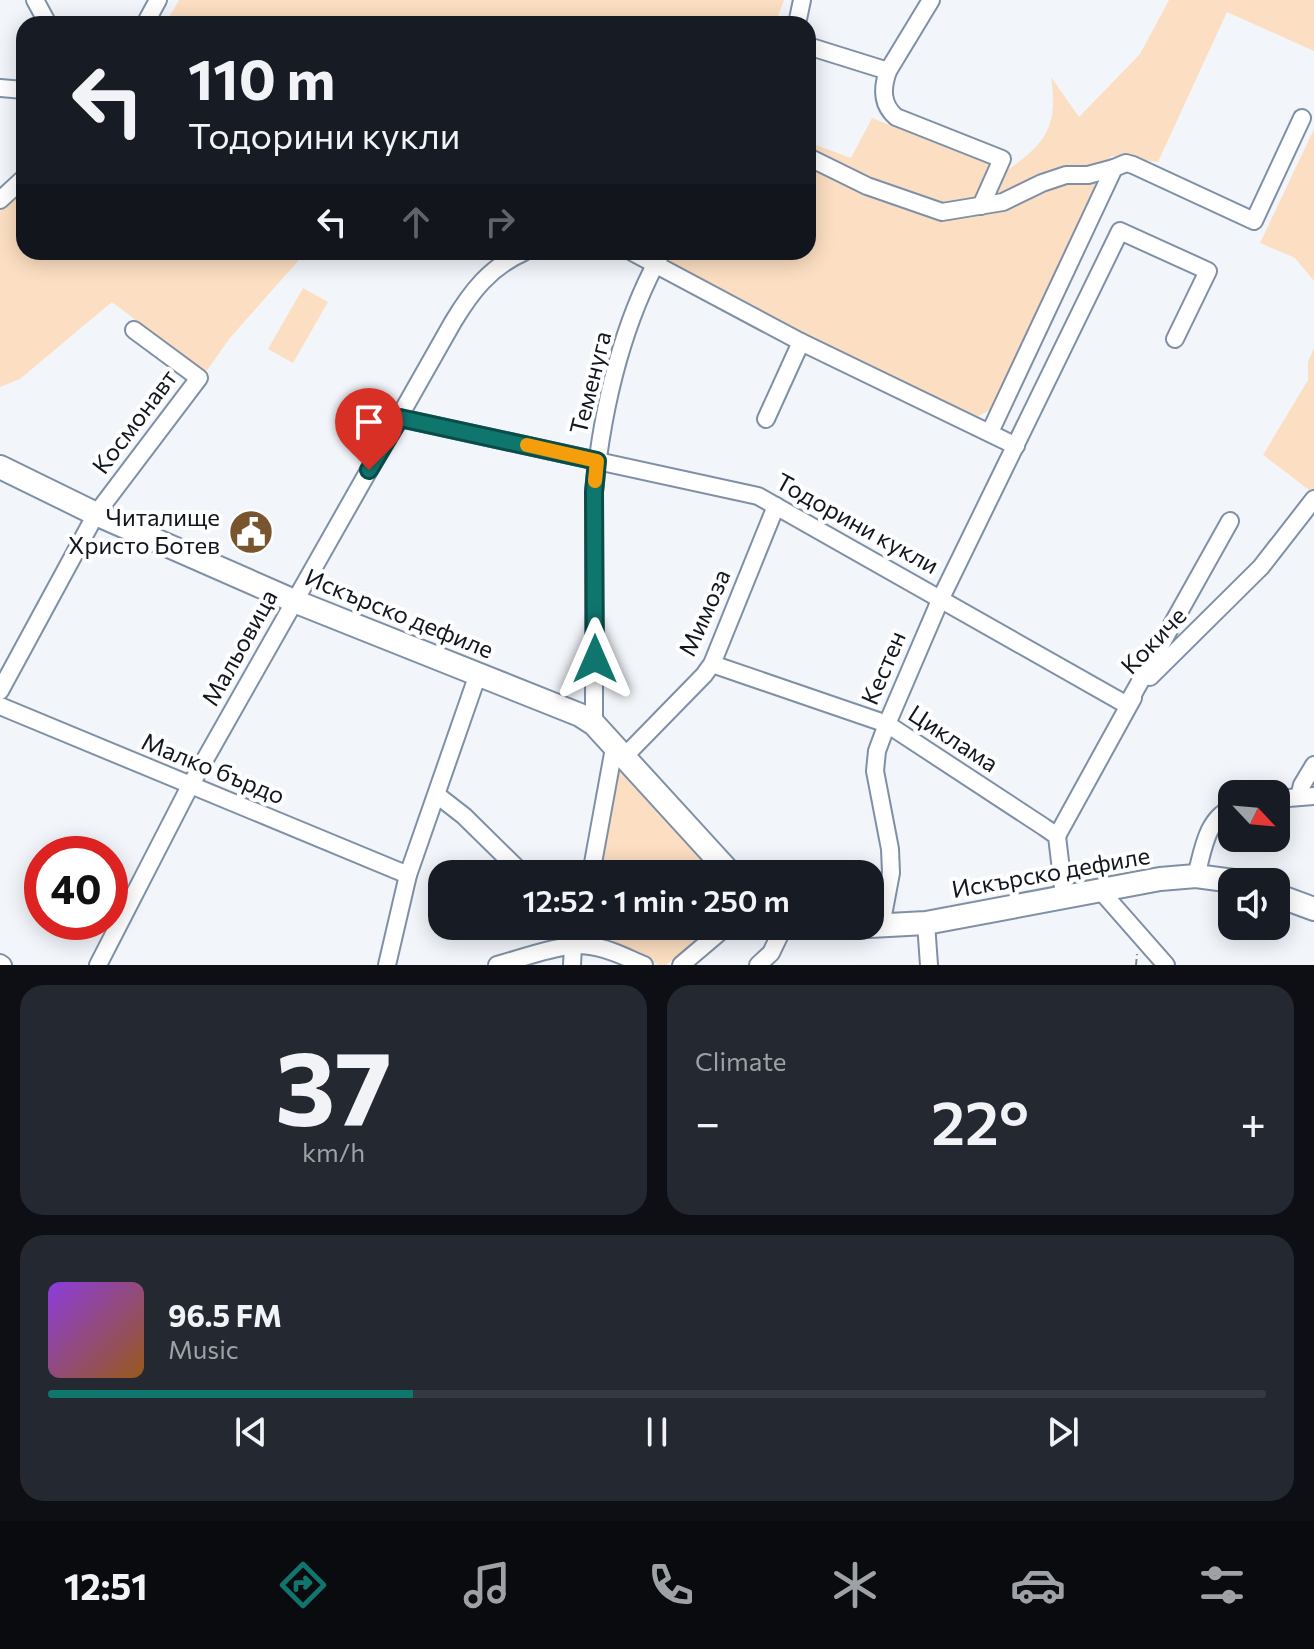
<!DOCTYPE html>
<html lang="en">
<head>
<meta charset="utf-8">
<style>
	:root { --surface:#171b24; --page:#242831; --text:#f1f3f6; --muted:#9ea1a6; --line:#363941; --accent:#0f766e }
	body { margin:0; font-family:Commissioner,sans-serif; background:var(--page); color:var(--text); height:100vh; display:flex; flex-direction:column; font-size:30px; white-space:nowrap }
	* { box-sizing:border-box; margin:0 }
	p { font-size:26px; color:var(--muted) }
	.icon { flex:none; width:44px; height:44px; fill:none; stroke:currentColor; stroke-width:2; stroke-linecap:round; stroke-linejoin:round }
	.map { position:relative; height:965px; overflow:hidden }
	.panel { display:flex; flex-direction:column; gap:20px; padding:20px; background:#0d0f14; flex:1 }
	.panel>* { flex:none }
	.top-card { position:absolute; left:16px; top:16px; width:800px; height:244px; border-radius:24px; box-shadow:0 4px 20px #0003; background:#171b24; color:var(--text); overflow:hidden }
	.needle { width:52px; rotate:116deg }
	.fabs { position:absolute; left:1218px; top:780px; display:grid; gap:16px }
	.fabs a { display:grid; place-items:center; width:72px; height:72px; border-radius:16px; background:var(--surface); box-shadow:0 4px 20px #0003; font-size:40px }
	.speed { position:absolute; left:24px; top:836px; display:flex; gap:16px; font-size:40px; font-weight:700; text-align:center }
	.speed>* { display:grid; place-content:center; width:104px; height:104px; border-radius:50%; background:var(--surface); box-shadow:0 4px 20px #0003; line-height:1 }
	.speed .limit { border:12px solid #d22; background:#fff; color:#111 }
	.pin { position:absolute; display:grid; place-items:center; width:68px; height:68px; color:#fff; margin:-82px -34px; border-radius:50% 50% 50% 0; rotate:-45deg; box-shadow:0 0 8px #0007 }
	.pin .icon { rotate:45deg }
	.me { position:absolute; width:88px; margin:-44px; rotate:0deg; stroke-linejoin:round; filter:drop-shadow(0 0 6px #0008) }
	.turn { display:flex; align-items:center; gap:28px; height:168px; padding:0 40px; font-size:36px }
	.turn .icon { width:104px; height:104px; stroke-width:2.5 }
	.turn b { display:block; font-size:56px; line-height:68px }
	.lanes { display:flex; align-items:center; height:76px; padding:0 40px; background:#0003; justify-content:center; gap:40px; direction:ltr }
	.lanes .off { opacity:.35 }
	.big { font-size:60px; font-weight:600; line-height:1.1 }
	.panel .tile { flex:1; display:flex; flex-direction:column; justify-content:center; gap:12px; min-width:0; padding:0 28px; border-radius:24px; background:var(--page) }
	.panel .dial { align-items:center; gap:0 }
	.dial b { font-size:104px; line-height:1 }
	.song { display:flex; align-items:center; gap:24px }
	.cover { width:96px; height:96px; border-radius:12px; background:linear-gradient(135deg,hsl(270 70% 55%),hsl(30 70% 35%)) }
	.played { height:8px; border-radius:4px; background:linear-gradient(90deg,var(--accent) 30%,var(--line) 30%) }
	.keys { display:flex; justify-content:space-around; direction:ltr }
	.heat { display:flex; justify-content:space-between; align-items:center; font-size:44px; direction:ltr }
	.panel .tiles { flex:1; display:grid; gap:20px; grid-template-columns:1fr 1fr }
	.tile:last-child { grid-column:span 2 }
	.trip { position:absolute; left:428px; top:860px; width:456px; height:80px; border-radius:24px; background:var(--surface); box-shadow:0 4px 20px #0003; font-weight:600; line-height:80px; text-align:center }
	.tabs { display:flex; height:128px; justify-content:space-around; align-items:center; background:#090b0e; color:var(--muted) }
	.tabs .icon { width:56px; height:56px }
	.tabs .on { color:var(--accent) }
	.tabs b { font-size:36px; color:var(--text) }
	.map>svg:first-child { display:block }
	.green { fill:#fcdfc2 }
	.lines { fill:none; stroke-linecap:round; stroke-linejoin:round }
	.minor-casing { stroke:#7f90a6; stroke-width:20 }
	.major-casing { stroke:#7f90a6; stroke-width:26 }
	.path { stroke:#82878e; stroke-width:2; stroke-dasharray:6 4; stroke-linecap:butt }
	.minor { stroke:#fff; stroke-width:16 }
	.major { stroke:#fff; stroke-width:22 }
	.route-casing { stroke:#0a4d48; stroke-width:20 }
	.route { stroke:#0f766e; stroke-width:14 }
	.slow { stroke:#f59e0b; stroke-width:14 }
	.labels { text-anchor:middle; stroke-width:8; stroke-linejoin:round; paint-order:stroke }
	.street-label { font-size:24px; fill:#11171f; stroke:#fff }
	.poi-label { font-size:24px; fill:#11171f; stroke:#fff; text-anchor:end }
</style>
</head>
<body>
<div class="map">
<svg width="1314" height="965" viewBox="0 0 1314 965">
	<rect width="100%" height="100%" fill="#f2f6fb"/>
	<g class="green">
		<path d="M 179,0 L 784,0 L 775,24 L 165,24 Z"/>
		<path d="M 1169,0 L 1314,0 L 1314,51 L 1227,12 L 1158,162 L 1111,156 L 992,409 L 969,421 L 666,266 L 675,252 L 808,252 L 808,142 L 851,158 L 872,118 L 1006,171 C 1047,143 1058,126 1051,77 L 1079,117 L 1140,54 Z"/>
		<path d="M 1314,129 L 1314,281 L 1295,258 L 1260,243 Z"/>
		<path d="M 24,190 L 24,252 L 306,252 L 230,338 L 205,373 L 112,302 L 20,379 L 0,387 L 0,211 Z"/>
		<path d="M 303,288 L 328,302 L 293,363 L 268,349 Z"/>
		<path d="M 1314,348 L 1314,492 L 1313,493 L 1263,455 L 1308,380 L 1308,362 Z"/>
		<path d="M 620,772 L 715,874 L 598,874 L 613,788 Z"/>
		<path d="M 602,926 L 714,926 L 666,965 L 659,965 L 619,949 Z"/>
	</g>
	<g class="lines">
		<g class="minor-casing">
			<g id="minor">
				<path d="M 35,0 L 48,24"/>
				<path d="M 145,24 L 158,0"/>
				<path d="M 797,24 L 802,0"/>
				<path d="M 808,46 L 888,71 C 882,88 881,104 896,117 L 1002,159 L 981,206"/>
				<path d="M 888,71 L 931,0"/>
				<path d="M 0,88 L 24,90"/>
				<path d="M 808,157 L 867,186 L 942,212 L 1003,202 L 1042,183 L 1066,175 L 1088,175 L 1114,168"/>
				<path d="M 0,200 L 24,178"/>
				<path d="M 632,252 L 801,342 L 1016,446"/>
				<path d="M 400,418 L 758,496 L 1127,705 L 1230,521"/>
				<path d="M 766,419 L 801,342"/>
				<path d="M 990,432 L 1114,168 L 1126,163 L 1133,165 L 1254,221 L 1302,118"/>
				<path d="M 712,664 L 887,724 L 1044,827 L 1057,836 L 1064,896"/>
				<path d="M 1150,677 L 1261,567 L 1314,499"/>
				<path d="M 0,691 L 96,514 L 199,378 L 134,330"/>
				<path d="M 0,706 L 408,875"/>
				<path d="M 594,724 L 594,492 C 602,410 621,325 662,252"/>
				<path d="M 623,758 L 704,675 L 712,664 L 776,506"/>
				<path d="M 437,795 L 464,816 L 523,874"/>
				<path d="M 1299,797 L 1302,785 L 1314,765"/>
				<path d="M 1276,799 L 1314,796"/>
				<path d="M 1057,836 L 1133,698"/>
				<path d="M 591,874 L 614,748"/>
				<path d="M 1196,876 C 1203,851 1206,819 1232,808"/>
				<path d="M 1100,890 L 1166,965"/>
				<path d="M 926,923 L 929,965"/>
				<path d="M 881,926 L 891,873 L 890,849 L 875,771 L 877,751 L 887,724 L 941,598 L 1120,231 L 1208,271 L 1175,339"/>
				<path d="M 0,963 L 3,965"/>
				<path d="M 98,965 L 190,786 L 453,322 C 471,292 490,267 524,252"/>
				<path d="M 387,965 L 408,875 L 478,674"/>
				<path d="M 497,965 C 523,958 564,942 590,946 C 609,948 627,958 644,965"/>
				<path d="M 572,965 L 573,946 L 581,926"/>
				<path d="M 681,965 L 727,926"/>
				<path d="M 758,965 L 771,953 L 784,926"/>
			</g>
		</g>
		<g class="major-casing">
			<g id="major">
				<path d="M 0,467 L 96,514 L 294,601 L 580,715 L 594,724 L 731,874"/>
				<path d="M 1276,895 L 1314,909"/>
				<path d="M 870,926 L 926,923 L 1160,879 L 1196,876 L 1241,882"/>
			</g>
		</g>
		<path class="path" d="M 1136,965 L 1137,954"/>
		<use href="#minor" class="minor"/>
		<use href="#major" class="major"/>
	</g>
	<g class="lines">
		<g class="route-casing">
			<path id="route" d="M 369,470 L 400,418 L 597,461 L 594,492 L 595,659"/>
		</g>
		<use href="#route" class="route"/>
		<path class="slow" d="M 527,445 L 597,461 L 595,481"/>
	</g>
	<defs>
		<g id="civic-disc" transform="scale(2.3)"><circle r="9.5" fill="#78552e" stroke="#fff"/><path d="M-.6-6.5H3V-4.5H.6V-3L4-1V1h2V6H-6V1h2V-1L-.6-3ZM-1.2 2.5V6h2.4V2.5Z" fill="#fff"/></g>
	</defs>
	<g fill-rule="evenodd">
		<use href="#civic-disc" x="251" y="532"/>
	</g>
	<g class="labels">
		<g class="street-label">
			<text transform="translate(591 383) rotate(-76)" y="8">Теменуга</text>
			<text transform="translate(135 422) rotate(-53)" y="8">Космонавт</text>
			<text transform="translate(857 524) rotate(29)" y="8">Тодорини кукли</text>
			<text transform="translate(705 613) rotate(-66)" y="8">Мимоза</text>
			<text transform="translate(399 614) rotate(22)" y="8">Искърско дефиле</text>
			<text transform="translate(1154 641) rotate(-46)" y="8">Кокиче</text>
			<text transform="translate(240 648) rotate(-61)" y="8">Мальовица</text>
			<text transform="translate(884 668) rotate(-67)" y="8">Кестен</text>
			<text transform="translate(953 739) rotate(33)" y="8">Циклама</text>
			<text transform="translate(213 769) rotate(22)" y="8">Малко бърдо</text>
			<text transform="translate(1051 873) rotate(-10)" y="8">Искърско дефиле</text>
		</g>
		<g class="poi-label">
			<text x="220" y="526">Читалище<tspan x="220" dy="28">Христо Ботев</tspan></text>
		</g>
	</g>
</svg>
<div class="fabs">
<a><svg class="needle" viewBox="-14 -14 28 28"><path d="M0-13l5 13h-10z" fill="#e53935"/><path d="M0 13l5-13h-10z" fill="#9ea1a6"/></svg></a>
<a><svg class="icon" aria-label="sound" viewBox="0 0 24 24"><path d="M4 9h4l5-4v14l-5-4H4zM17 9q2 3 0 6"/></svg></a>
</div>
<div class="speed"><div class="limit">40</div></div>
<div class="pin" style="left:369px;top:470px;background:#d93025"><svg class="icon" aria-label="arrive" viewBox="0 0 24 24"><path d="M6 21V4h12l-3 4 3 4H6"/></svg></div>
<svg class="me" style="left:595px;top:659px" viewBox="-20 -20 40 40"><path d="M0-17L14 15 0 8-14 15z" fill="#0f766e" stroke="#fff" stroke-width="4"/></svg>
<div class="trip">12:52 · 1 min · 250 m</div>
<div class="top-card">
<div class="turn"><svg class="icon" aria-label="left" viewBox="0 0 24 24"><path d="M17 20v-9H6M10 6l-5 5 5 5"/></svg><div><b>110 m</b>Тодорини кукли</div></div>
<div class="lanes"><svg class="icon" aria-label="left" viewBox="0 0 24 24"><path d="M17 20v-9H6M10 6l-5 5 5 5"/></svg><svg class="icon off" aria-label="ahead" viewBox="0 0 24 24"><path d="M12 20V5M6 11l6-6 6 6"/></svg><svg class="icon off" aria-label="right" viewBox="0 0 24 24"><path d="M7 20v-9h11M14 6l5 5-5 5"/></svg></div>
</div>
</div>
<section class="panel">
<div class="tiles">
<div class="tile dial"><b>37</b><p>km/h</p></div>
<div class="tile"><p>Climate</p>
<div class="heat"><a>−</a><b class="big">22°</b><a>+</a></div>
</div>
<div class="tile">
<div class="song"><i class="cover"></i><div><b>96.5 FM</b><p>Music</p></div></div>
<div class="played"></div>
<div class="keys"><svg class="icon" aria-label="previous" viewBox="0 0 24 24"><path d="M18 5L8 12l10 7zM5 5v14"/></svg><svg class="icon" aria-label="pause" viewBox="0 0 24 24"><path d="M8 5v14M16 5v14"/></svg><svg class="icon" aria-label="next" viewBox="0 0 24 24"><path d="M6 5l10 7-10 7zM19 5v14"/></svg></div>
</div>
</div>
</section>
<nav class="tabs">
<b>12:51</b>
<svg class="icon on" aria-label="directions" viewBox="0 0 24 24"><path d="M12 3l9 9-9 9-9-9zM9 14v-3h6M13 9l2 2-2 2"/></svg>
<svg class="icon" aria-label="music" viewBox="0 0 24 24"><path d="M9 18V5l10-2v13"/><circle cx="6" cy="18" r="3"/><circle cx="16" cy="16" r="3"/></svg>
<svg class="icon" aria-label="phone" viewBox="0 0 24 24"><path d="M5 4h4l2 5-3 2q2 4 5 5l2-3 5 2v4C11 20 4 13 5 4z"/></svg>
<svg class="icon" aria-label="climate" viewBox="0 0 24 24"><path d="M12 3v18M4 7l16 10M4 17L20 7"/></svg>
<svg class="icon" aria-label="car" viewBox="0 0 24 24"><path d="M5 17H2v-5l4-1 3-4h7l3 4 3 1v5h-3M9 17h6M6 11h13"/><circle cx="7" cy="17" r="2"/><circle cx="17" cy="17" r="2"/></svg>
<svg class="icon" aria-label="filters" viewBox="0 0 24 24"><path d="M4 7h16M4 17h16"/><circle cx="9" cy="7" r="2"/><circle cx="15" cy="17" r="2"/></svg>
</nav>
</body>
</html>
